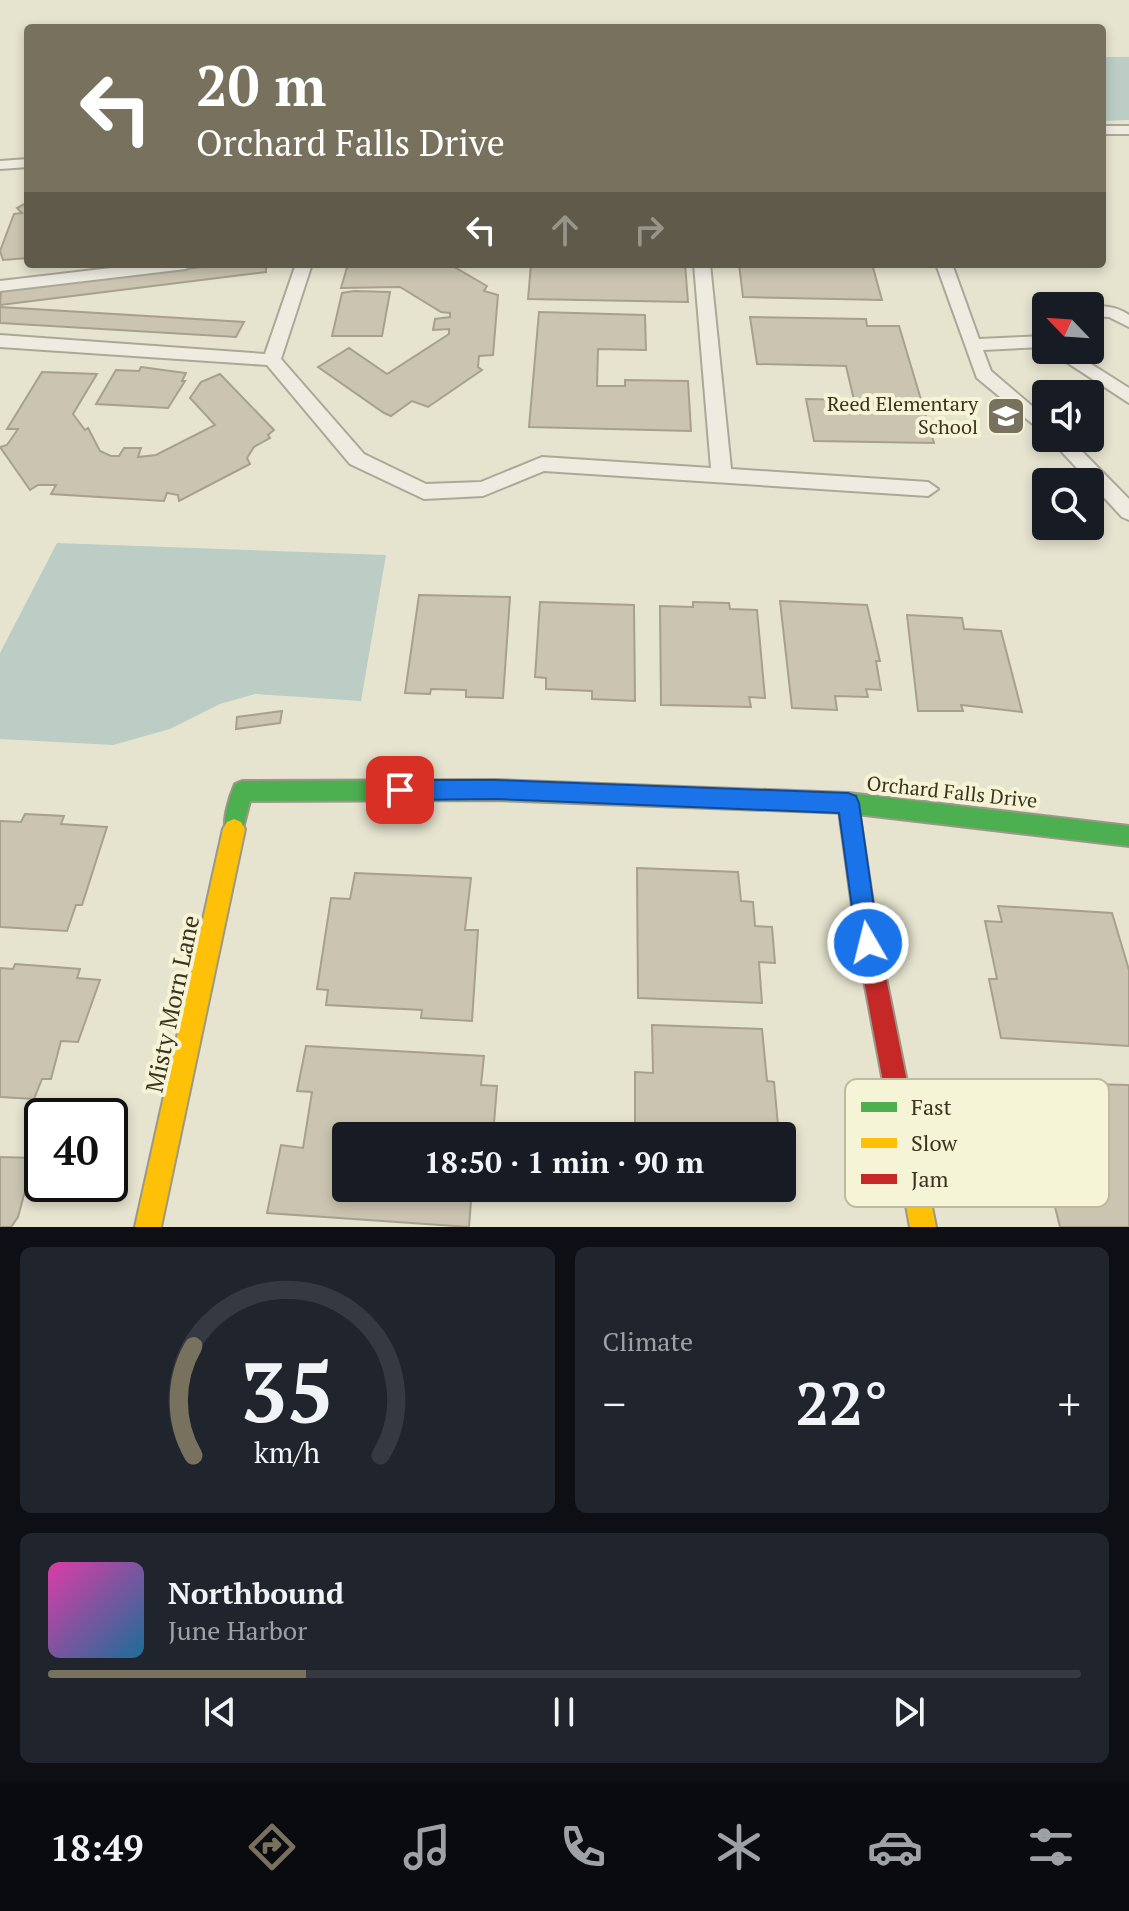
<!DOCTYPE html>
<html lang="en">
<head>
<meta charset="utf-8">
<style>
	:root { --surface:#171b24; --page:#20242c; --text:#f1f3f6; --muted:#9ea1a6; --line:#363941; --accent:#77715d }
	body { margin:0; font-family:"PT Serif",serif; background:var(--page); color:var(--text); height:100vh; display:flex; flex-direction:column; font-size:30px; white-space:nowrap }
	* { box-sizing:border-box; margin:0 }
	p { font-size:26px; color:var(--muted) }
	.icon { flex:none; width:44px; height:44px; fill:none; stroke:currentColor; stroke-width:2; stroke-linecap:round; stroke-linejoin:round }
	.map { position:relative; height:1227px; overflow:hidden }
	.drawer { display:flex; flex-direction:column; gap:20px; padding:20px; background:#0d0f14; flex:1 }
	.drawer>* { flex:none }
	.hud { position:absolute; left:24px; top:24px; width:1082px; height:244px; border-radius:8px; box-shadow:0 4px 12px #0003; background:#77715d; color:#fff; overflow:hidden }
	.needle { width:52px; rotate:295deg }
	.buttons { position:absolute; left:1032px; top:292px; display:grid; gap:16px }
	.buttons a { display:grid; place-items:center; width:72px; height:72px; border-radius:8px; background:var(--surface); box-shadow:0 4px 12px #0003; font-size:40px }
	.speed { position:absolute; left:24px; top:1098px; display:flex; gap:16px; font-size:40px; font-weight:700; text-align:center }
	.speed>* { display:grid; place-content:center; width:104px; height:104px; border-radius:50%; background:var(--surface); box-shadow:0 4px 12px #0003; line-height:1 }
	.speed .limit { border:4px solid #111; border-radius:12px; background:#fff; color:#111 }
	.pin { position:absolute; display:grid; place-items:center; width:68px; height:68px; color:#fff; margin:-34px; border-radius:16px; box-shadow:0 4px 12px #0006 }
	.me { position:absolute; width:88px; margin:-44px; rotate:352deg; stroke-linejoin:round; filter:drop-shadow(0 0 6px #0008) }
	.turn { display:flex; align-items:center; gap:28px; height:168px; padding:0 40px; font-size:36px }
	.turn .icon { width:104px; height:104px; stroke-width:2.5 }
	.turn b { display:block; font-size:56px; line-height:68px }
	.lanes { display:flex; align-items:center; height:76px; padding:0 40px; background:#0003; justify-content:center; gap:40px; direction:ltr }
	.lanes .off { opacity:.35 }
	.big { font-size:60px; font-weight:700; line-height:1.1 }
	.drawer .tile { flex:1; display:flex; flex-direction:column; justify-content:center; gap:12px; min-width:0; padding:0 28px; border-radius:12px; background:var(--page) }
	.drawer .dial { align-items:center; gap:0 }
	.dial svg { height:208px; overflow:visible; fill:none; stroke:var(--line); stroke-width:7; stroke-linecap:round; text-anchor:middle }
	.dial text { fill:var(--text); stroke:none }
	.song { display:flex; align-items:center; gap:24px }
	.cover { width:96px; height:96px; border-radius:12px; background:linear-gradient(135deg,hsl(320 70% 55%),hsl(200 70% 35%)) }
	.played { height:8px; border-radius:4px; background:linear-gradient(90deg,var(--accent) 25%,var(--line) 25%) }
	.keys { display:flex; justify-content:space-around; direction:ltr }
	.heat { display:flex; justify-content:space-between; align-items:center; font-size:44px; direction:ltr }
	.drawer .tiles { flex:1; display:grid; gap:20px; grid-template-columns:1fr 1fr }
	.tile:last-child { grid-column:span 2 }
	.trip { position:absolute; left:332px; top:1122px; width:464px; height:80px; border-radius:8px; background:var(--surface); box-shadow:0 4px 12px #0003; font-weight:700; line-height:80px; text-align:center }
	.dock { display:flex; height:128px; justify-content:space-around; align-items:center; background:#090b0e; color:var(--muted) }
	.dock .icon { width:56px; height:56px }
	.dock .on { color:var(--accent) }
	.dock b { font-size:36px; color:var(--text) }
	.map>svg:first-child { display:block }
	.water { fill:#bbcdc5 }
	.building { fill:#cac4b0; stroke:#a7a08e; stroke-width:2 }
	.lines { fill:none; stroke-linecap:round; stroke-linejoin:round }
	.lane-casing { stroke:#aba898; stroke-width:4 }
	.fast-casing { stroke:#9b9888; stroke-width:4 }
	.slow-casing { stroke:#9b9888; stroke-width:4 }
	.jam-casing { stroke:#9b9888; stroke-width:4 }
	.lane { fill:#eeece1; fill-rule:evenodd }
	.fast { fill:#4caf50; fill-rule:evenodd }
	.slow { fill:#ffc107; fill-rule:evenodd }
	.jam { fill:#c62828; fill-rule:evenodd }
	.route { fill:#1a73e8; stroke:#114b97; stroke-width:2 }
	.labels { text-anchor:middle; stroke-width:8; stroke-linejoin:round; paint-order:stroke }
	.poi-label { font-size:20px; fill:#3b331f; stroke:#f6f4d6; text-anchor:end }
	.street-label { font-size:20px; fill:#3b331f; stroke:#f6f4d6 }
	.near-street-label { font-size:24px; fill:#3b331f; stroke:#f6f4d6 }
	.key { fill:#f6f4d6; stroke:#beba9f; stroke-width:2 }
	.key-label { font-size:22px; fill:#3b331f }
</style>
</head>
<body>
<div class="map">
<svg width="1129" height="1227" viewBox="0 0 1129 1227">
	<rect width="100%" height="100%" fill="#e6e4cf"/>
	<g class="water">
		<path d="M 1102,57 L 1129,57 L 1129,120 L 1102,121 Z"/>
		<path d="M 57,543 L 386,555 L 361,701 L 255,694 L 220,704 L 170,729 L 113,745 L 0,739 L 0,653 Z"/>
	</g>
	<g class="building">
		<path d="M 28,202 L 28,258 L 3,260 L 0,251 L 14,214 L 22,213 L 17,208 Z"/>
		<path d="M 226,264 L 266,264 L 266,272 L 0,305 L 1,291 Z"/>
		<path d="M 348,264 L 449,264 L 487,286 L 484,291 L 498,295 L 493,355 L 479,356 L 478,367 L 482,370 L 428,407 L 412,401 L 391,416 L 384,413 L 318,367 L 349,348 L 387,374 L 449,334 L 449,329 L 433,330 L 435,319 L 450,317 L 450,313 L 441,312 L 400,287 L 341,288 Z"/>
		<path d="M 531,264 L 685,264 L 688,302 L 528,299 Z"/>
		<path d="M 739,264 L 872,264 L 882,300 L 743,297 Z"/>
		<path d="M 354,291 L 390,292 L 382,336 L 332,336 L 342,293 Z"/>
		<path d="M 0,307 L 244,322 L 236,337 L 0,323 Z"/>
		<path d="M 539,312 L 645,315 L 646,350 L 598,349 L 597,386 L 625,386 L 625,380 L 688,381 L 691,431 L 529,427 Z"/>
		<path d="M 750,317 L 866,319 L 867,326 L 899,326 L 934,443 L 814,441 L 806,399 L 854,400 L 846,366 L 757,364 Z"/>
		<path d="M 141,367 L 186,373 L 182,381 L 185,381 L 168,408 L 96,404 L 116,370 L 139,371 Z"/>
		<path d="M 42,372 L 97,374 L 73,414 L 85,430 L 88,428 L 100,451 L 111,456 L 119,456 L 124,448 L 141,448 L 138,457 L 156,455 L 215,425 L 190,398 L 201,382 L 220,374 L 274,430 L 268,435 L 270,438 L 254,447 L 247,458 L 250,464 L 179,501 L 178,495 L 167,493 L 164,501 L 51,494 L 56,485 L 38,485 L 30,490 L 0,447 L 7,445 L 18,429 L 7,429 Z"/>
		<path d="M 419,595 L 510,597 L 503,698 L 466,697 L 466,690 L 431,689 L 430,694 L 405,693 Z"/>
		<path d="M 780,601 L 867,605 L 880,661 L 876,661 L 881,690 L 866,689 L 868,697 L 835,696 L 837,710 L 792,708 Z"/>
		<path d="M 540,602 L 634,605 L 635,701 L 592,699 L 592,691 L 546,689 L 546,678 L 535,677 Z"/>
		<path d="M 693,602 L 729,603 L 730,609 L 757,610 L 765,698 L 749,697 L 751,707 L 661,705 L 660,606 L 693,607 Z"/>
		<path d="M 907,615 L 962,618 L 964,629 L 1001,631 L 1022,712 L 961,705 L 963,711 L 918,711 Z"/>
		<path d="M 282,711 L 280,723 L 236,729 L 237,717 Z"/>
		<path d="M 25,814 L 64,816 L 61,824 L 107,827 L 82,905 L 76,905 L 67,931 L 0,927 L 0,821 L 21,822 Z"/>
		<path d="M 637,868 L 738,872 L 741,901 L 753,902 L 755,926 L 772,927 L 775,963 L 759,962 L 762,1003 L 638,998 Z"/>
		<path d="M 355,873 L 471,878 L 465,930 L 478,930 L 472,1021 L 421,1018 L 422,1010 L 326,1005 L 328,990 L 317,989 L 331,898 L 350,899 Z"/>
		<path d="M 998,906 L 1112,913 L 1129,970 L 1129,1046 L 1001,1038 L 989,979 L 997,979 L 985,921 L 1002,922 Z"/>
		<path d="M 15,964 L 80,969 L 77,978 L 100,980 L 78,1042 L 61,1041 L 51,1079 L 42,1079 L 34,1099 L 0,1097 L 0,968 L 13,969 Z"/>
		<path d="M 652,1025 L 762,1029 L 767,1081 L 774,1082 L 778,1125 L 783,1126 L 789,1195 L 633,1188 L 782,1188 L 782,1136 L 626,1136 L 635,1135 L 635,1072 L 653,1073 Z"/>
		<path d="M 306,1046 L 484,1056 L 481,1085 L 497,1086 L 493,1136 L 346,1136 L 346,1188 L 472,1188 L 469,1227 L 267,1213 L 281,1145 L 303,1148 L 312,1092 L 297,1091 Z"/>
		<path d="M 1010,1082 L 1129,1085 L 1129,1227 L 1060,1227 L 1048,1179 L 1057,1179 L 1047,1137 L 1023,1136 Z"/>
		<path d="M 0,1157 L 34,1158 L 18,1217 L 11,1227 L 0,1227 Z"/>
	</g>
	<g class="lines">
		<g class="lane-casing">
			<g id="lane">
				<rect x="1102" y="126" width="27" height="8"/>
				<path d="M 28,159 L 28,167 L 0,169 L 0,161 Z"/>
				<path d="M 145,264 L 194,264 L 186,269 L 0,291 L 0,281 Z"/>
				<path d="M 296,264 L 312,264 L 281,359 L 364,454 L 426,484 L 481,482 L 542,457 L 711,468 L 694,264 L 710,264 L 731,469 L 928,482 L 938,489 L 928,496 L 544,471 L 483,496 L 424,499 L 350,464 L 267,365 L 0,347 L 0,335 L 265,354 Z"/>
				<path d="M 936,264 L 952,264 L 979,339 L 1046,336 L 1043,347 L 983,350 L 991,371 L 1046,418 L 1046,435 L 977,378 Z"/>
				<path d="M 1089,306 L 1090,306 C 1105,306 1116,306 1129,315 L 1129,327 L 1109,317 L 1090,316 Z"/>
				<path d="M 1048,350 L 1069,350 L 1129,388 L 1129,403 Z"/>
				<path d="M 1049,438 L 1069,438 L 1129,499 L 1129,520 L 1122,517 Z"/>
			</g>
		</g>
		<g class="fast-casing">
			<path id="fast" d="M 495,780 L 848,793 L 1129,826 L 1129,846 L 848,813 L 495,800 L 250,801 L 241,836 L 234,839 L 227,836 C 221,823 229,798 235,784 L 242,781 Z"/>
		</g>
		<g class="slow-casing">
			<g id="slow">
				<path d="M 234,819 L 241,822 L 245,829 L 161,1227 L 135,1227 L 223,829 L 227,822 Z"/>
				<path d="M 896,1075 L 905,1078 L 908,1087 L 936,1227 L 910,1227 L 884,1087 L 887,1078 Z"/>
			</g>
		</g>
		<g class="jam-casing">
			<path id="jam" d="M 848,793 L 855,796 L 858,803 L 879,943 L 908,1087 L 905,1096 L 896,1099 L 887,1096 L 884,1087 L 857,943 L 838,803 L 841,796 Z"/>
		</g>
		<use href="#lane" class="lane"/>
		<use href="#fast" class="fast"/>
		<use href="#slow" class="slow"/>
		<use href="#jam" class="jam"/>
	</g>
	<path class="route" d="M 400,780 L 495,780 L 848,793 L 856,796 L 859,803 L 879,943 L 876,951 L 868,954 L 860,951 L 857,943 L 839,813 L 495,799 L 400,800 L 393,797 L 390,790 L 393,783 Z"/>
	<defs>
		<g id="school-square" transform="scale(2)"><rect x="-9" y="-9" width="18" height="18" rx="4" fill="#77715d" stroke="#f6f4d6"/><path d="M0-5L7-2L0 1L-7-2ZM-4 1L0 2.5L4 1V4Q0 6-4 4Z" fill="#fff"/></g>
	</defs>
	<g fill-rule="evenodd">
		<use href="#school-square" x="1006" y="416"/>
	</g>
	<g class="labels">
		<g class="poi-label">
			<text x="978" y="411">Reed Elementary<tspan x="978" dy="23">School</tspan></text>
		</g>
		<g class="street-label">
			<text transform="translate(952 792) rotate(6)" y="7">Orchard Falls Drive</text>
		</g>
		<g class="near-street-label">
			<text transform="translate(173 1004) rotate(-78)" y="8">Misty Morn Lane</text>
		</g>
	</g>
	<rect x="845" y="1079" width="264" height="128" rx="12" class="key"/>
	<rect x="861" y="1102" width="36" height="10" fill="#4caf50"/>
	<rect x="861" y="1138" width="36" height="10" fill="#ffc107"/>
	<rect x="861" y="1174" width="36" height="10" fill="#c62828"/>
	<g class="key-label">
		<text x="911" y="1115">Fast</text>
		<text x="911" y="1151">Slow</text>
		<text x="911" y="1187">Jam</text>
	</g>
</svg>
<div class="buttons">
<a><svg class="needle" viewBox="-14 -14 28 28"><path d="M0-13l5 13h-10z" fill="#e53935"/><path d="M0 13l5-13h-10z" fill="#9ea1a6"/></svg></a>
<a><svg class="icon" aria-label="sound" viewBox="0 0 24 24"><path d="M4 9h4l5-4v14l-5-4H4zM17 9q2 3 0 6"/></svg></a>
<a><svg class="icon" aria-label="search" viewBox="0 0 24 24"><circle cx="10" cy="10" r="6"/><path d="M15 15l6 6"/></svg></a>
</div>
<div class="speed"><div class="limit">40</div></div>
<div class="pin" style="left:400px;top:790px;background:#d93025"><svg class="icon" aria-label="arrive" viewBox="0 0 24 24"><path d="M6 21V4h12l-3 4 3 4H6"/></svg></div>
<svg class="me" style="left:868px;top:943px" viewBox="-20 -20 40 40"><circle r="17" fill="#1a73e8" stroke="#fff" stroke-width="3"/><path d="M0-11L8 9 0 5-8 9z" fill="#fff"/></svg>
<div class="trip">18:50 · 1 min · 90 m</div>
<div class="hud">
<div class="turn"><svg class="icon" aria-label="left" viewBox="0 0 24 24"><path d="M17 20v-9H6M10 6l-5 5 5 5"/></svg><div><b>20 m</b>Orchard Falls Drive</div></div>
<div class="lanes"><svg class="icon" aria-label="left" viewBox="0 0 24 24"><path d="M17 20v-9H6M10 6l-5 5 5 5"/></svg><svg class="icon off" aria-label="ahead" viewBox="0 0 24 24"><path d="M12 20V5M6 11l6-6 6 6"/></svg><svg class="icon off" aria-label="right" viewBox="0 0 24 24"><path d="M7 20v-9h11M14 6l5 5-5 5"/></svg></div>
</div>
</div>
<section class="drawer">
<div class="tiles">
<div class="tile dial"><svg viewBox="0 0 100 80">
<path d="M14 69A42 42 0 1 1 86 69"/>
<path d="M14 69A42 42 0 0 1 14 27" stroke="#77715d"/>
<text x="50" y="56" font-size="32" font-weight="700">35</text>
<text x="50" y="72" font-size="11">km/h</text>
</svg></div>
<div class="tile"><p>Climate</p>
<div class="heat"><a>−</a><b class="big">22°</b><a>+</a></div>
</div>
<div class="tile">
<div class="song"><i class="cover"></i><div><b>Northbound</b><p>June Harbor</p></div></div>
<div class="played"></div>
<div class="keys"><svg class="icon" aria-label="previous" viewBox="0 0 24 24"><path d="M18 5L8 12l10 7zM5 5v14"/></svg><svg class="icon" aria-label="pause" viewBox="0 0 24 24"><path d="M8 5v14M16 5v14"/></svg><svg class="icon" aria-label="next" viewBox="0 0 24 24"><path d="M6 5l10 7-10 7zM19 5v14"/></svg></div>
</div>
</div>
</section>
<nav class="dock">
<b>18:49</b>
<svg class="icon on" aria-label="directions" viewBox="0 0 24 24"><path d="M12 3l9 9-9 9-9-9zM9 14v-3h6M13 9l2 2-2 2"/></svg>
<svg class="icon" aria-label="music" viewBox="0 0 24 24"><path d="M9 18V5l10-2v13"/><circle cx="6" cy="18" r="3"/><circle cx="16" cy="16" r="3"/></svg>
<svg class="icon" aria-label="phone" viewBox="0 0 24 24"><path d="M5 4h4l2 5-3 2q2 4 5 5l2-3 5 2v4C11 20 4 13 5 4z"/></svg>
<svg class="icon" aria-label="climate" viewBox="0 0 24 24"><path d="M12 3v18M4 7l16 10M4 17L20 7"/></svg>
<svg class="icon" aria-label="car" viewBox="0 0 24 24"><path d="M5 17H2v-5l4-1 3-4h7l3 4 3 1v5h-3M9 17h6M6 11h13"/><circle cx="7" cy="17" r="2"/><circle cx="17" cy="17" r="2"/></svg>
<svg class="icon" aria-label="filters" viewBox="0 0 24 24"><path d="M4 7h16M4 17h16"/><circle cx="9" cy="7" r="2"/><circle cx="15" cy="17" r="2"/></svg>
</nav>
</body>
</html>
